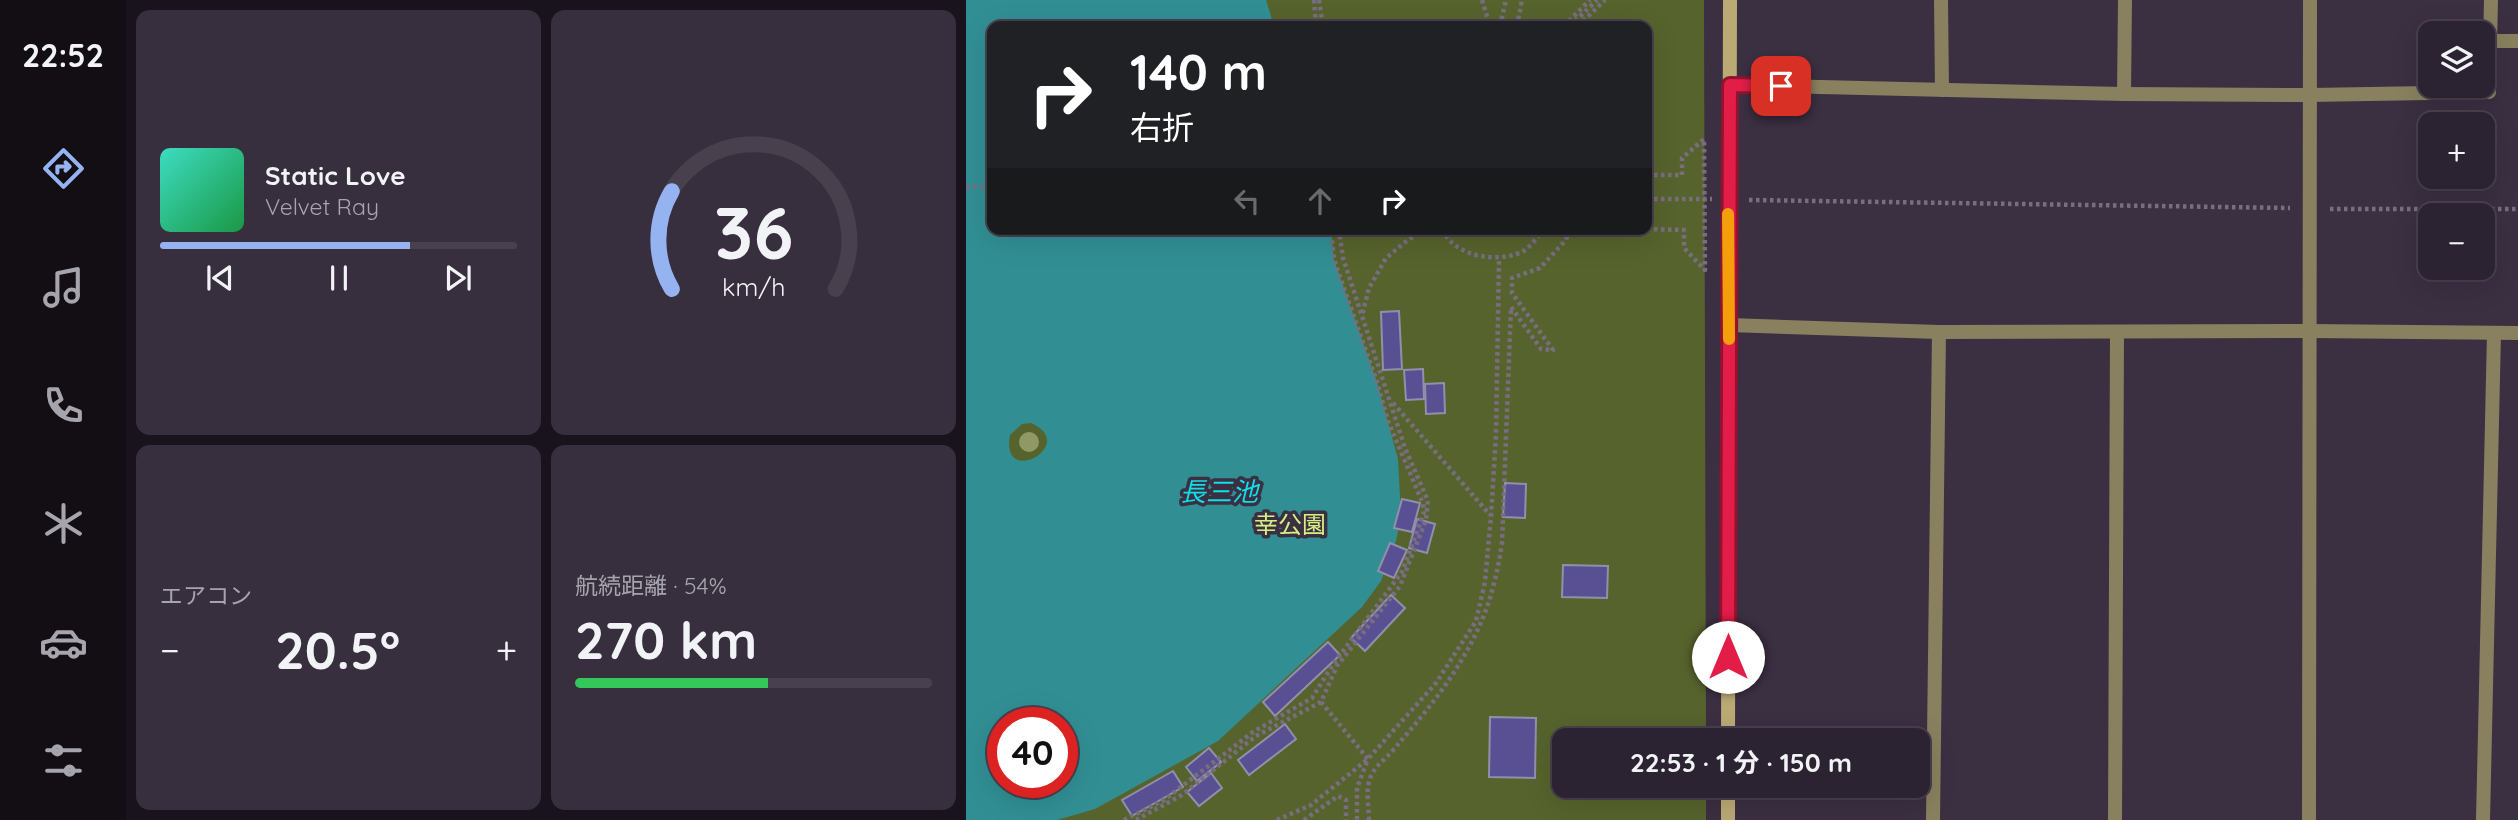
<!DOCTYPE html>
<html lang="ja">
<head>
<meta charset="utf-8">
<style>
	:root { --surface:#2c2332; --page:#382f3e; --text:#f1f3f6; --muted:#a6a4ac; --line:#48404d; --accent:#95b2f1 }
	body { margin:0; font-family:Quicksand,"Noto Sans JP",sans-serif; background:var(--page); color:var(--text); height:100vh; display:flex; flex-direction:column; font-size:26px; white-space:nowrap }
	* { box-sizing:border-box; margin:0 }
	p { font-size:23px; color:var(--muted) }
	.icon { flex:none; width:38px; height:38px; fill:none; stroke:currentColor; stroke-width:2; stroke-linecap:round; stroke-linejoin:round }
	.map { position:relative; flex:1; overflow:hidden }
	.side { display:flex; flex-direction:column; gap:10px; padding:10px; background:#18131c; width:840px }
	.side>* { flex:none }
	.banner { position:absolute; left:21px; top:21px; width:665px; height:214px; border-radius:14px; box-shadow:0 7px 28px #0002,0 0 0 2px var(--line); background:#202124; color:#fff; overflow:hidden }
	.buttons { position:absolute; left:1452px; top:21px; display:grid; gap:14px }
	.buttons a { display:grid; place-items:center; width:77px; height:77px; border-radius:14px; background:var(--surface); box-shadow:0 7px 28px #0002,0 0 0 2px var(--line); font-size:35px }
	.speed { position:absolute; left:21px; top:707px; display:flex; gap:14px; font-size:35px; font-weight:700; text-align:center }
	.speed>* { display:grid; place-content:center; width:91px; height:91px; border-radius:50%; background:var(--surface); box-shadow:0 7px 28px #0002,0 0 0 2px var(--line); line-height:1 }
	.speed .limit { border:10px solid #d22; background:#fff; color:#111 }
	.pin { position:absolute; display:grid; place-items:center; width:60px; height:60px; color:#fff; margin:-30px; border-radius:14px; box-shadow:0 4px 10px #0006 }
	.me { position:absolute; width:77px; margin:-38px; rotate:0deg; stroke-linejoin:round; filter:drop-shadow(0 0 5px #0008) }
	.turn { display:flex; align-items:center; gap:24px; height:147px; padding:0 28px; font-size:32px }
	.turn .icon { width:91px; height:91px; stroke-width:2.5 }
	.turn b { display:block; font-size:49px; line-height:60px }
	.lanes { display:flex; align-items:center; height:66px; padding:0 28px; background:#0003; justify-content:center; gap:35px; direction:ltr }
	.lanes .off { opacity:.35 }
	.big { font-size:52px; font-weight:700; line-height:1.1 }
	.side .widget { flex:1; display:flex; flex-direction:column; justify-content:center; gap:10px; min-width:0; padding:0 24px; border-radius:14px; background:var(--page) }
	.side .dial { align-items:center; gap:0 }
	.dial svg { height:182px; overflow:visible; fill:none; stroke:var(--line); stroke-width:7; stroke-linecap:round; text-anchor:middle }
	.dial text { fill:var(--text); stroke:none }
	.song { display:flex; align-items:center; gap:21px }
	.cover { width:84px; height:84px; border-radius:10px; background:linear-gradient(135deg,hsl(170 70% 55%),hsl(140 70% 35%)) }
	.played { height:7px; border-radius:4px; background:linear-gradient(90deg,var(--accent) 70%,var(--line) 70%) }
	.keys { display:flex; justify-content:space-around; direction:ltr }
	.heat { display:flex; justify-content:space-between; align-items:center; font-size:38px; direction:ltr }
	.charge { height:10px; border-radius:5px; background:linear-gradient(90deg,#34c759 54%,var(--line) 0) }
	.side .tiles { flex:1; display:grid; gap:10px; grid-template-columns:repeat(2,1fr) }
	.trip { position:absolute; left:586px; top:728px; width:378px; height:70px; border-radius:14px; background:var(--surface); box-shadow:0 7px 28px #0002,0 0 0 2px var(--line); font-weight:700; line-height:70px; text-align:center }
	main { display:flex; flex:1; min-height:0 }
	.menu { display:flex; flex-direction:column; width:126px; justify-content:space-around; align-items:center; background:#120e14; color:var(--muted) }
	.menu .icon { width:49px; height:49px }
	.menu .on { color:var(--accent) }
	.menu b { font-size:32px; color:var(--text) }
	.map>svg:first-child { display:block }
	.green { fill:#57632d; fill-rule:evenodd }
	.water { fill:#318f94; fill-rule:evenodd }
	.building { fill:#595094; stroke:#9190aa; stroke-width:2 }
	.lines { fill:none; stroke-linecap:round; stroke-linejoin:round }
	.path { stroke:#796e7f; stroke-width:4.5; stroke-dasharray:3.5 3.5; stroke-linecap:butt }
	.street { stroke:#89805f; stroke-width:14 }
	.secondary { stroke:#baaa74; stroke-width:14 }
	.tree { fill:#909965 }
	.route-casing { stroke:#92132f; stroke-width:18 }
	.route { stroke:#e11d48; stroke-width:12 }
	.slow { stroke:#f59e0b; stroke-width:12 }
	.labels { text-anchor:middle; stroke-width:7; stroke-linejoin:round; paint-order:stroke }
	.park-label { font-size:24px; fill:#d6ef81; stroke:#3b2f42 }
	.water-label { font-size:26px; font-style:italic; fill:#0fdfe6; stroke:#3b2f42 }
</style>
</head>
<body>
<main>
<nav class="menu">
<b>22:52</b>
<svg class="icon on" aria-label="directions" viewBox="0 0 24 24"><path d="M12 3l9 9-9 9-9-9zM9 14v-3h6M13 9l2 2-2 2"/></svg>
<svg class="icon" aria-label="music" viewBox="0 0 24 24"><path d="M9 18V5l10-2v13"/><circle cx="6" cy="18" r="3"/><circle cx="16" cy="16" r="3"/></svg>
<svg class="icon" aria-label="phone" viewBox="0 0 24 24"><path d="M5 4h4l2 5-3 2q2 4 5 5l2-3 5 2v4C11 20 4 13 5 4z"/></svg>
<svg class="icon" aria-label="climate" viewBox="0 0 24 24"><path d="M12 3v18M4 7l16 10M4 17L20 7"/></svg>
<svg class="icon" aria-label="car" viewBox="0 0 24 24"><path d="M5 17H2v-5l4-1 3-4h7l3 4 3 1v5h-3M9 17h6M6 11h13"/><circle cx="7" cy="17" r="2"/><circle cx="17" cy="17" r="2"/></svg>
<svg class="icon" aria-label="filters" viewBox="0 0 24 24"><path d="M4 7h16M4 17h16"/><circle cx="9" cy="7" r="2"/><circle cx="15" cy="17" r="2"/></svg>
</nav>
<section class="side">
<div class="tiles">
<div class="widget">
<div class="song"><i class="cover"></i><div><b>Static Love</b><p>Velvet Ray</p></div></div>
<div class="played"></div>
<div class="keys"><svg class="icon" aria-label="previous" viewBox="0 0 24 24"><path d="M18 5L8 12l10 7zM5 5v14"/></svg><svg class="icon" aria-label="pause" viewBox="0 0 24 24"><path d="M8 5v14M16 5v14"/></svg><svg class="icon" aria-label="next" viewBox="0 0 24 24"><path d="M6 5l10 7-10 7zM19 5v14"/></svg></div>
</div>
<div class="widget dial"><svg viewBox="0 0 100 80">
<path d="M14 69A42 42 0 1 1 86 69"/>
<path d="M14 69A42 42 0 0 1 14 26" stroke="#95b2f1"/>
<text x="50" y="56" font-size="32" font-weight="700">36</text>
<text x="50" y="72" font-size="11">km/h</text>
</svg></div>
<div class="widget"><p>エアコン</p>
<div class="heat"><a>−</a><b class="big">20.5°</b><a>+</a></div>
</div>
<div class="widget"><p>航続距離 · 54%</p><b class="big">270 km</b><div class="charge"></div></div>
</div>
</section>
<div class="map">
<svg width="1552" height="820" viewBox="0 0 1552 820">
	<rect width="100%" height="100%" fill="#3b2f42"/>
	<path class="green" d="M 0,0 L 738,0 L 740,740 L 598,740 L 598,786 L 740,786 L 740,820 L 0,820 ZM 26,26 L 681,26 L 681,229 L 26,229 ZM 37,723 L 96,723 L 96,782 L 37,782 Z"/>
	<path class="water" d="M 0,0 L 300,0 L 308,26 L 26,26 L 26,229 L 365,229 L 368,260 L 411,382 L 432,459 L 435,516 L 430,541 L 415,581 L 396,607 L 252,741 L 129,809 L 91,820 L 0,820 ZM 65,423 C 114,445 34,489 44,435 L 56,424 ZM 37,723 L 96,723 L 96,782 L 37,782 Z"/>
	<g class="building">
		<path d="M 433,311 L 436,369 L 417,370 L 415,312 Z"/>
		<path d="M 457,369 L 458,399 L 440,400 L 438,370 Z"/>
		<path d="M 478,383 L 479,413 L 460,414 L 459,384 Z"/>
		<path d="M 539,483 L 560,484 L 559,518 L 537,517 Z"/>
		<path d="M 436,499 L 454,503 L 446,532 L 428,528 Z"/>
		<path d="M 451,519 L 469,524 L 461,553 L 443,548 Z"/>
		<path d="M 424,543 L 441,550 L 428,578 L 412,571 Z"/>
		<path d="M 597,565 L 642,566 L 641,598 L 596,597 Z"/>
		<path d="M 425,595 L 439,608 L 399,651 L 385,638 Z"/>
		<path d="M 362,642 L 374,655 L 309,716 L 297,702 Z"/>
		<path d="M 524,717 L 570,718 L 569,778 L 523,777 Z"/>
		<path d="M 319,724 L 330,739 L 283,775 L 272,760 Z"/>
		<path d="M 243,748 L 255,762 L 231,781 L 220,767 Z"/>
		<path d="M 207,771 L 217,787 L 166,816 L 156,800 Z"/>
		<path d="M 245,773 L 256,788 L 233,806 L 221,792 Z"/>
	</g>
	<g class="lines">
		<g class="path">
			<path d="M 348,0 L 350,26"/>
			<path d="M 353,0 L 357,26"/>
			<path d="M 516,0 L 524,26"/>
			<path d="M 534,26 L 540,0"/>
			<path d="M 551,26 L 556,0"/>
			<path d="M 598,26 L 624,0"/>
			<path d="M 604,26 L 631,0"/>
			<path d="M 612,26 L 639,0"/>
			<path d="M 681,175 L 716,175 L 716,158 L 738,139 L 739,270 L 718,248 L 718,230 L 681,229"/>
			<path d="M 0,187 L 26,187"/>
			<path d="M 681,199 L 746,199"/>
			<path d="M 783,200 L 1324,208"/>
			<path d="M 1364,209 L 1552,209"/>
			<path d="M 373,229 L 377,258 L 396,316"/>
			<path d="M 477,229 C 487,258 536,264 559,250 C 566,245 573,235 578,229"/>
			<path d="M 427,403 L 524,515"/>
			<path d="M 355,702 L 402,759 L 391,788 L 391,820"/>
			<path d="M 158,820 L 198,800 L 287,732 L 346,698 L 368,663 L 436,572 L 458,512 L 457,504 L 422,421 L 411,382 L 368,260 L 365,229"/>
			<path d="M 170,820 L 216,795 L 290,736 L 355,702 L 371,666 L 434,586 L 460,520 L 462,501 L 439,448 L 396,316 L 403,288 L 420,258 L 443,239 L 457,231 L 479,235"/>
			<path d="M 311,820 L 345,805 L 402,759 L 470,683 L 510,621 L 519,582 L 525,516 L 530,435 L 533,259"/>
			<path d="M 338,820 L 372,796 L 380,800 L 380,820"/>
			<path d="M 403,820 C 403,808 400,794 403,782 C 407,766 418,761 428,749 C 448,726 468,702 485,677 C 515,631 528,597 536,543 L 545,307 L 575,349 L 587,350 L 546,293 L 546,278 L 574,268 L 600,240 L 603,229"/>
		</g>
		<g class="street">
			<path d="M 975,0 L 976,90"/>
			<path d="M 1524,41 L 1552,41"/>
			<path d="M 763,85 L 1158,94 L 1343,95 L 1523,92 L 1525,0"/>
			<path d="M 1158,94 L 1159,0"/>
			<path d="M 763,325 L 973,332 L 1344,331 L 1552,333"/>
			<path d="M 967,820 L 973,332"/>
			<path d="M 1149,820 L 1151,332"/>
			<path d="M 1343,820 L 1344,0"/>
			<path d="M 1517,820 L 1528,333"/>
		</g>
		<g class="secondary">
			<path d="M 762,740 L 764,0"/>
			<path d="M 762,820 L 762,786"/>
		</g>
	</g>
	<circle class="tree" cx="63" cy="442" r="10"/>
	<g class="lines">
		<g class="route-casing">
			<path id="route" d="M 762,657 L 764,85 L 815,86"/>
		</g>
		<use href="#route" class="route"/>
		<path class="slow" d="M 762,214 L 763,339"/>
	</g>
	<g class="labels">
		<g class="park-label">
			<text x="324" y="533">幸公園</text>
		</g>
		<g class="water-label">
			<text x="253" y="501">長三池</text>
		</g>
	</g>
</svg>
<div class="buttons">
<a><svg class="icon" aria-label="layers" viewBox="0 0 24 24"><path d="M12 4l9 5-9 5-9-5zM3 14l9 5 9-5"/></svg></a>
<a>+</a>
<a>−</a>
</div>
<div class="speed"><div class="limit">40</div></div>
<div class="pin" style="left:815px;top:86px;background:#d93025"><svg class="icon" aria-label="arrive" viewBox="0 0 24 24"><path d="M6 21V4h12l-3 4 3 4H6"/></svg></div>
<svg class="me" style="left:762px;top:657px" viewBox="-20 -20 40 40"><circle r="19" fill="#fff"/><path d="M0-13L10 11 0 6-10 11z" fill="#e11d48"/></svg>
<div class="trip">22:53 · 1 分 · 150 m</div>
<div class="banner">
<div class="turn"><svg class="icon" aria-label="right" viewBox="0 0 24 24"><path d="M7 20v-9h11M14 6l5 5-5 5"/></svg><div><b>140 m</b>右折</div></div>
<div class="lanes"><svg class="icon off" aria-label="left" viewBox="0 0 24 24"><path d="M17 20v-9H6M10 6l-5 5 5 5"/></svg><svg class="icon off" aria-label="ahead" viewBox="0 0 24 24"><path d="M12 20V5M6 11l6-6 6 6"/></svg><svg class="icon" aria-label="right" viewBox="0 0 24 24"><path d="M7 20v-9h11M14 6l5 5-5 5"/></svg></div>
</div>
</div>
</main>
</body>
</html>
